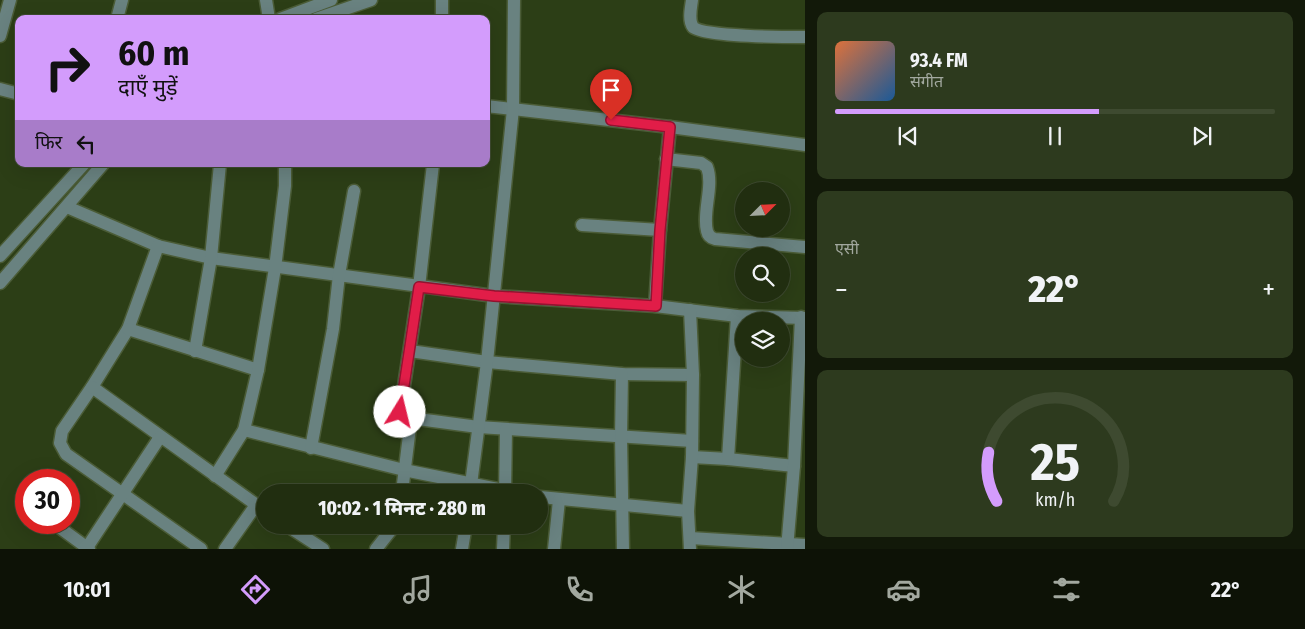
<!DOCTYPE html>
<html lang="hi">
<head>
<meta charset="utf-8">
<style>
	:root { --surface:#212e10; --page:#2d3a1e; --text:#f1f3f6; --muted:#a2a89f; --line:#3e4a30; --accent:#d39cfc }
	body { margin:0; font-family:"Fira Sans Condensed","Noto Sans Devanagari",sans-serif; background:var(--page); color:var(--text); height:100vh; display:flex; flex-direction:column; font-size:19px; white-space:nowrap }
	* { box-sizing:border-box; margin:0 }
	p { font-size:16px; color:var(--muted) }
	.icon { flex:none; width:28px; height:28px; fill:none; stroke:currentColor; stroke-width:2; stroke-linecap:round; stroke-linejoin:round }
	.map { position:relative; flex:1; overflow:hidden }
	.side { display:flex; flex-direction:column; gap:12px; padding:12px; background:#121909; width:500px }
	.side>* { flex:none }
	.hud { position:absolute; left:15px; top:15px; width:475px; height:152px; border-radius:10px; box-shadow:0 5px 20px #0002,0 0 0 1px var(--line); background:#d39cfc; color:#111; overflow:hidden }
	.needle { width:32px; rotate:66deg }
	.fabs { position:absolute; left:735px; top:182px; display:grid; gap:10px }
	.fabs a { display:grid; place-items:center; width:55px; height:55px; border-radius:50%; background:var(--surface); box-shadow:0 5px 20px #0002,0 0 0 1px var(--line); font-size:25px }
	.speed { position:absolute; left:15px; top:469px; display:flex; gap:10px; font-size:25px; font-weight:700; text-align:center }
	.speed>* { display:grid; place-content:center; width:65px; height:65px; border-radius:50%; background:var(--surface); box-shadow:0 5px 20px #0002,0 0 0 1px var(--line); line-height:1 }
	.speed .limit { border:8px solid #d22; background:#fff; color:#111 }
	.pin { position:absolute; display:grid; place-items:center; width:42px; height:42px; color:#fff; margin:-51px -21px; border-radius:50% 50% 50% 0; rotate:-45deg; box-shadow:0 0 5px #0007 }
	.pin .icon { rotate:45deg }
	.me { position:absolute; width:55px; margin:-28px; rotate:9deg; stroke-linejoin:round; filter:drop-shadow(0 0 4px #0008) }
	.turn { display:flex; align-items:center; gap:18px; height:105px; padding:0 20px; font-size:22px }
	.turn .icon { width:65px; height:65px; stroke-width:2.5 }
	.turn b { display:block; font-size:35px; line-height:42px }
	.then { display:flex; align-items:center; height:48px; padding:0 20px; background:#0003; gap:10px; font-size:19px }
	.big { font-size:38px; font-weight:800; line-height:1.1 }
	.side .card { flex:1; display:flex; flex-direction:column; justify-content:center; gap:8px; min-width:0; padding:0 18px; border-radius:10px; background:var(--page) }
	.side .dial { align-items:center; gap:0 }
	.dial svg { height:130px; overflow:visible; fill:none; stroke:var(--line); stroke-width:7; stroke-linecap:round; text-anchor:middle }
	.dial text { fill:var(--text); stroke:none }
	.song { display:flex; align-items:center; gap:15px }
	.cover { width:60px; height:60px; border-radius:8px; background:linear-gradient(135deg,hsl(20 70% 55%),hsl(210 70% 35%)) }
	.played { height:5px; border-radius:2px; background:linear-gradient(90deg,var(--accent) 60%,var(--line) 60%) }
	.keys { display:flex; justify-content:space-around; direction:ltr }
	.heat { display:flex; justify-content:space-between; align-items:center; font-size:28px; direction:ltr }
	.trip { position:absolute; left:256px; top:484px; width:292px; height:50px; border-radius:25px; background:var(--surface); box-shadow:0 5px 20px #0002,0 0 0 1px var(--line); font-weight:800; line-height:50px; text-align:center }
	.menu { display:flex; height:80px; justify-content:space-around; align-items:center; background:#0d1206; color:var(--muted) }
	.menu .icon { width:35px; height:35px }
	.menu .active { color:var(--accent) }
	.menu b { font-size:22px; color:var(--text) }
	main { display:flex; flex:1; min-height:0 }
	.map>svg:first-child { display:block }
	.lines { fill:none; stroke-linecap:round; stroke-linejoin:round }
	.minor-casing { stroke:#4b5c37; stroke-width:15 }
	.minor { stroke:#698280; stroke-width:12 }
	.route-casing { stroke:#92132f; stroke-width:12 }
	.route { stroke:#e11d48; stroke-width:9 }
</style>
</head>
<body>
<main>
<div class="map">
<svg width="805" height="549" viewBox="0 0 805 549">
	<rect width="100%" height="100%" fill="#2c3e16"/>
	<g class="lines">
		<g class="minor-casing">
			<g id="minor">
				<path d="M 266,0 L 269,19"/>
				<path d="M 692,0 C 691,8 688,20 693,27 C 701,37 788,37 805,37"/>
				<path d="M 117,19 L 122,0"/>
				<path d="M 280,19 L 331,0"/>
				<path d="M 316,19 L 371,0"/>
				<path d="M 442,19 L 442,0"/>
				<path d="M 0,36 L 10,0"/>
				<path d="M 0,89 L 19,94"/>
				<path d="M 486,106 L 670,127 L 805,145"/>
				<path d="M 666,159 L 701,163 L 707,167 C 714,186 702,213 707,231 C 708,236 711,238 715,239 L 805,247"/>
				<path d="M 433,164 L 419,287 L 400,412 L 403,417 L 478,427 L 692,441"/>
				<path d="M 67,207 L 158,246 L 211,258 L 494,296 L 655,306 L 737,316 L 805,318"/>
				<path d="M 582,225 L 660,230"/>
				<path d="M 158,246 L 128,329 L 92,387 L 62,431 L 60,443 L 66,454 L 201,549"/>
				<path d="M 0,256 L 84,164"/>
				<path d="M 0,283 L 103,164"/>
				<path d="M 655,306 L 660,230 L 670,127"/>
				<path d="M 128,329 L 258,370"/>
				<path d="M 195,351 L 211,258 L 220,164"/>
				<path d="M 410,351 L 487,362 L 622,374 L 693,375"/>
				<path d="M 622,374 L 621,437 L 623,549"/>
				<path d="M 92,387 L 265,511"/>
				<path d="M 244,430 L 404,470 L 513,492"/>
				<path d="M 311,448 L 333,329 L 339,275 L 354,191"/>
				<path d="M 692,457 L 728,459 L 794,466"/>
				<path d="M 728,459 L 737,316"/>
				<path d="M 215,476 L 244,430 L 258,370 L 275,268 L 285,186 L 285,164"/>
				<path d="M 402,492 L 411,419"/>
				<path d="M 470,492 L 487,362 L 513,109 L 514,0"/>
				<path d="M 505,492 L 506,429"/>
				<path d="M 540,497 L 688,511"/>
				<path d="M 52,522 L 89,549"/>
				<path d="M 286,525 L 323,549"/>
				<path d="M 690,538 L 805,545"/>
				<path d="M 86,549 L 160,437"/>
				<path d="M 225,549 L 256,505"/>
				<path d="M 376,549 L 395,525"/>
				<path d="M 462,549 L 466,525"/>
				<path d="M 503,549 L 504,525"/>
				<path d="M 554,549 L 559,500"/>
				<path d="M 690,549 L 688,511 L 692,457 L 693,375 L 690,310"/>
				<path d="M 787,549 L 794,466 L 801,317"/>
			</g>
		</g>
		<use href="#minor" class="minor"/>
	</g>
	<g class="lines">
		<g class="route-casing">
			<path id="route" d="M 400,412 L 419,287 L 494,296 L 656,306 L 660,230 L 670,127 L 611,120"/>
		</g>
		<use href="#route" class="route"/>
	</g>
</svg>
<div class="fabs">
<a><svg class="needle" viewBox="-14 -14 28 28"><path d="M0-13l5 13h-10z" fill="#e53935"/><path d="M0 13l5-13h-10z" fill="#a2a89f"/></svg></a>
<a><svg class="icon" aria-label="search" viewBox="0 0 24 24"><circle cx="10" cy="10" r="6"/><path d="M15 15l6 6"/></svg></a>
<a><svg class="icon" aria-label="layers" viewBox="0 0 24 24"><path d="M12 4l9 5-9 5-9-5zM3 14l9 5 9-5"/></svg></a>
</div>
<div class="speed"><div class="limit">30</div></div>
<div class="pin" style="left:611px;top:120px;background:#d93025"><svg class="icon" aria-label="arrive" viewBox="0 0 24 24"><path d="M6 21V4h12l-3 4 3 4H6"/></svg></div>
<svg class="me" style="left:400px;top:412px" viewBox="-20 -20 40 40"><circle r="19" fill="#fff"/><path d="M0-13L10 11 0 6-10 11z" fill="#e11d48"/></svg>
<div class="trip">10:02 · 1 मिनट · 280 m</div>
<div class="hud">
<div class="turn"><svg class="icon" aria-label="right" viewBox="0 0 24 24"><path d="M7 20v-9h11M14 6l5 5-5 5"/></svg><div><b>60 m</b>दाएँ मुड़ें</div></div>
<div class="then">फिर<svg class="icon" aria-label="left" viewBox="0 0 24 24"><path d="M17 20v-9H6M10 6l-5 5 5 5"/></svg></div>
</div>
</div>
<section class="side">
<div class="card">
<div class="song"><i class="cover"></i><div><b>93.4 FM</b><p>संगीत</p></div></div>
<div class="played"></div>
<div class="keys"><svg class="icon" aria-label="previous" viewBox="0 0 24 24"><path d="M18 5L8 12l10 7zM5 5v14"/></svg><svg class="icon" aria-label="pause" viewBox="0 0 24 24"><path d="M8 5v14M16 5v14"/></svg><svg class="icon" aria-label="next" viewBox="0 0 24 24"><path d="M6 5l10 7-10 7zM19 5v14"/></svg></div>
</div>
<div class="card"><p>एसी</p>
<div class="heat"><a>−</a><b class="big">22°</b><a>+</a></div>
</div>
<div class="card dial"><svg viewBox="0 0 100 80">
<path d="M14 69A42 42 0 1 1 86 69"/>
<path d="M14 69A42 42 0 0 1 9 39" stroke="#d39cfc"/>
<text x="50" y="56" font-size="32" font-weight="700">25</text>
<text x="50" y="72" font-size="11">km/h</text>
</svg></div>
</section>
</main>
<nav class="menu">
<b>10:01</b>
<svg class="icon active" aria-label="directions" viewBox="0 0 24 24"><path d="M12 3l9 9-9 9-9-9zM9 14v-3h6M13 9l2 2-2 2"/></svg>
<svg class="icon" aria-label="music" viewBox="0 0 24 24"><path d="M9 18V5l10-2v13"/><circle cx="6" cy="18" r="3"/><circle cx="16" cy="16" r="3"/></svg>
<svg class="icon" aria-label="phone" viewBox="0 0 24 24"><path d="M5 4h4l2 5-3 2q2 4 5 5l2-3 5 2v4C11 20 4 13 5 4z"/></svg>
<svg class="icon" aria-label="climate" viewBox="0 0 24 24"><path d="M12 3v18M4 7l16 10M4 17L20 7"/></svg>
<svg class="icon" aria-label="car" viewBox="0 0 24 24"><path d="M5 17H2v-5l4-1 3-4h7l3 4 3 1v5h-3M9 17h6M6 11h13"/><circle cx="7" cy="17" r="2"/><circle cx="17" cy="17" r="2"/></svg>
<svg class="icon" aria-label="filters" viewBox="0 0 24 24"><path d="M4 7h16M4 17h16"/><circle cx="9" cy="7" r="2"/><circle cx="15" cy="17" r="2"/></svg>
<b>22°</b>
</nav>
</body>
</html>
